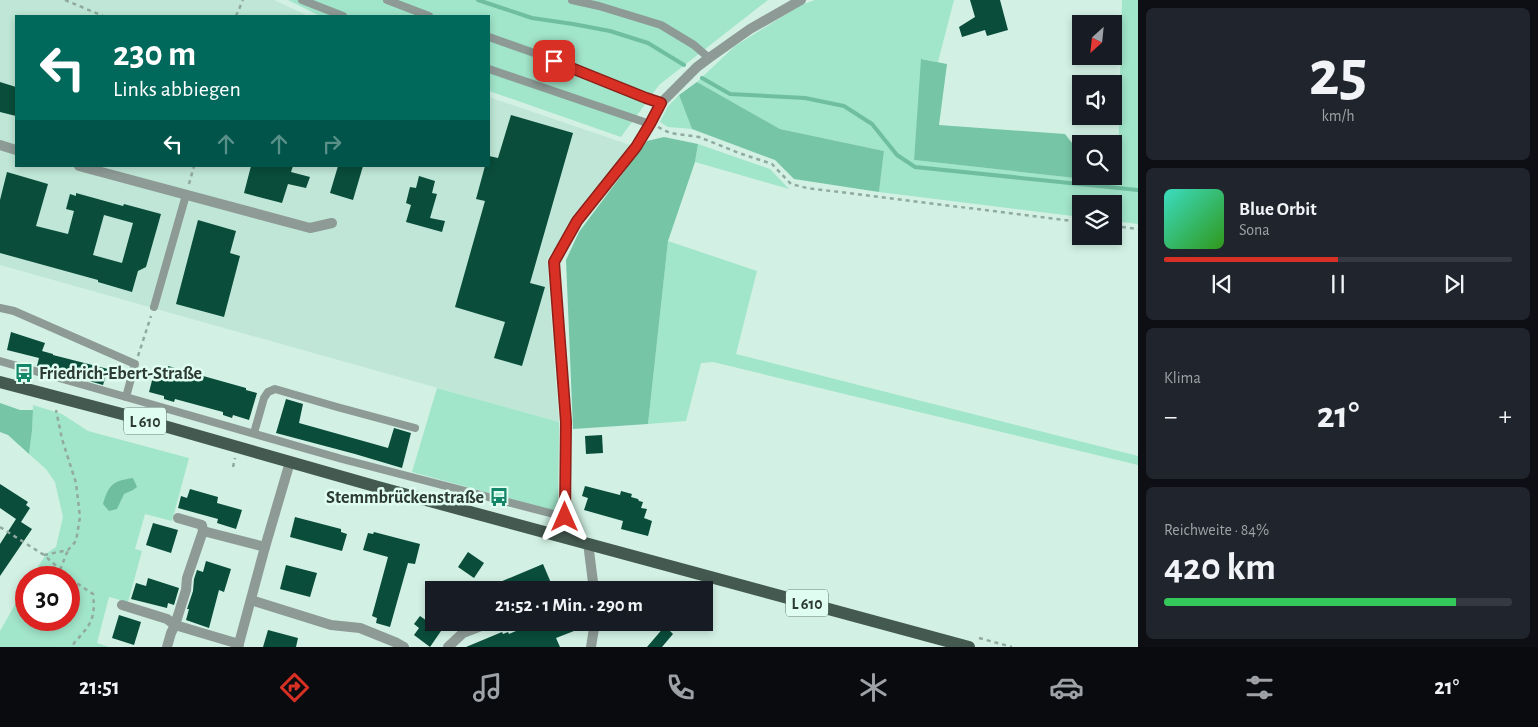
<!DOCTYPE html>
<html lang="de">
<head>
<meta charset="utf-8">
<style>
	:root { --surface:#171b24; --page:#20242c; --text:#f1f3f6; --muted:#9ea1a6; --line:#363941; --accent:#d93025 }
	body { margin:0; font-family:"Alegreya Sans",sans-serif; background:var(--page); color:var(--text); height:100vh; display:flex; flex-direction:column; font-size:19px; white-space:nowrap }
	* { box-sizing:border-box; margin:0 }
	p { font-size:16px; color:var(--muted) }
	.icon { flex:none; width:28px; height:28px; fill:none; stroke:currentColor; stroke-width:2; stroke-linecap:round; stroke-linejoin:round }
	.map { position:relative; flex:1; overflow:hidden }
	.panel { display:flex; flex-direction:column; gap:8px; padding:8px; background:#0d0f14; width:400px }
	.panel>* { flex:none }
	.hud { position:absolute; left:15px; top:15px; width:475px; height:152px; border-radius:0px; box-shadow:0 2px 8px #0003; background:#00695c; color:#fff; overflow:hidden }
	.needle { width:32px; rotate:207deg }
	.fabs { position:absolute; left:1072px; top:15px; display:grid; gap:10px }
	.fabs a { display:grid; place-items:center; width:50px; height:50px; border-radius:0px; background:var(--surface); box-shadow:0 2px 8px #0003; font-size:25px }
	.speed { position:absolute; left:15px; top:566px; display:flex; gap:10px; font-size:25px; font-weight:700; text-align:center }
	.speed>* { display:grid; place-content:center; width:65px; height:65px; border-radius:50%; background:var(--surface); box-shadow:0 2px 8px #0003; line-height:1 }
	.speed .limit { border:8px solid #d22; background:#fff; color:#111 }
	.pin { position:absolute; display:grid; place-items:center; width:42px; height:42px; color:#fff; margin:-21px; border-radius:10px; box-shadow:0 2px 8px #0006 }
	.me { position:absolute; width:55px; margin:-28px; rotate:0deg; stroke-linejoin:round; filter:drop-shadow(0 0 4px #0008) }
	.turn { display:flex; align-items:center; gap:18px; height:105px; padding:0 15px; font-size:22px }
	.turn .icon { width:65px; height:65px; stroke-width:2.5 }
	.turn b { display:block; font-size:35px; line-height:42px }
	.lanes { display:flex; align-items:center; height:48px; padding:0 15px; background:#0003; justify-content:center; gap:25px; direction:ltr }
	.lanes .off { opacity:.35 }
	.big { font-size:38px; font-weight:700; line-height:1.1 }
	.panel .widget { flex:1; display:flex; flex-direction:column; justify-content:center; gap:8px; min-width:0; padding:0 18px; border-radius:8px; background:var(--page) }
	.panel .dial { align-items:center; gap:0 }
	.dial b { font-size:65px; line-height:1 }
	.song { display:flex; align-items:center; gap:15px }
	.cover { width:60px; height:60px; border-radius:8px; background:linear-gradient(135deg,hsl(170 70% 55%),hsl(110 70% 35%)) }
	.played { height:5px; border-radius:2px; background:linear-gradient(90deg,var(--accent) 50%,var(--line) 50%) }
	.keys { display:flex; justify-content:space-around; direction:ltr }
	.heat { display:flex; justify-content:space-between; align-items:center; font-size:28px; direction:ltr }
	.charge { height:8px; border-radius:4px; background:linear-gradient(90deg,#34c759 84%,var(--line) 0) }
	.trip { position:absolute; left:425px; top:581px; width:288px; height:50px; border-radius:0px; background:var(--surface); box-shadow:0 2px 8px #0003; font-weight:700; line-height:50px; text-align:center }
	.tabs { display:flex; height:80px; justify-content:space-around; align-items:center; background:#090b0e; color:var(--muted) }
	.tabs .icon { width:35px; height:35px }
	.tabs .current { color:var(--accent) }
	.tabs b { font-size:22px; color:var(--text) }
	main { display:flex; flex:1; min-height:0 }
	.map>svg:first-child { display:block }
	.built { fill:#bfe6d6 }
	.green { fill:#a1e5ca }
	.forest { fill:#76c5a7 }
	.water { fill:#6fbea0 }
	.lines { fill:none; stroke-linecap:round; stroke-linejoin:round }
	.stream { stroke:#6fbea0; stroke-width:4 }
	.building { fill:#094d3a; fill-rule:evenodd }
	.path { stroke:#92a9a0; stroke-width:2.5; stroke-dasharray:4 4; stroke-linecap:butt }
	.service { stroke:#8d9a95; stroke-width:8 }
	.minor { stroke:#8d9a95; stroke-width:10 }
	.primary { stroke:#445a51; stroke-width:12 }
	.route-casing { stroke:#8d1f18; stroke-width:12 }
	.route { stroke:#d93025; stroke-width:9 }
	.labels { text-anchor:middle; stroke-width:5; stroke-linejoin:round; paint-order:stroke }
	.shield { fill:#dffef1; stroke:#62746d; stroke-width:1 }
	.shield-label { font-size:16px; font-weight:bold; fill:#2d3934 }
	.poi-label { font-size:18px; font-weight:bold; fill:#2d3934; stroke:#dffef1; text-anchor:start }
</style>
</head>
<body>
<main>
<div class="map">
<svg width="1138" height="647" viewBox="0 0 1138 647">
	<rect width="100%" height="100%" fill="#d2f1e4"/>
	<path class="built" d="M 0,0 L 274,0 L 308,16 L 16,16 L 16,166 L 489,166 L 489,97 L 636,147 L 547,259 L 559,422 L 0,265 Z"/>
	<g class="green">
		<path d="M 288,0 L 768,0 L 659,85 L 621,137 L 489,91 L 489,16 L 320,16 Z"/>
		<path d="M 815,0 L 954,0 L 938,62 L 922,59 L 914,160 L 1120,183 L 1118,161 L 1122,0 L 1138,0 L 1138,224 L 1114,221 L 1114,204 L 1081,204 L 1081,217 L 879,192 L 884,151 L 780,129 L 697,82 L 735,46 L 801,5 Z"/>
		<path d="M 679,95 L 692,129 L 668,127 L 660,122 L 668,106 Z"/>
		<path d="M 698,144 L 770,169 L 789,189 L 695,162 Z"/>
		<path d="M 668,241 L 757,271 L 736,354 L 1138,456 L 1138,465 L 713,362 L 701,363 L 686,421 L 648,424 Z"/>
		<path d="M 437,388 L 559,422 L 558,512 L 412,472 Z"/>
		<path d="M 33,405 L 62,414 L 88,431 L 189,458 L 172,521 L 145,514 L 135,549 L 142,551 L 128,602 L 109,597 L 97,643 L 109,647 L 0,647 L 0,631 L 26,585 L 26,620 L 69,620 L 69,578 L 31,577 L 47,553 L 56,547 L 63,517 L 55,482 L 46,469 L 29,454 L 32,431 Z"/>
	</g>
	<g class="forest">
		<path d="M 921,59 L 947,64 L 939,125 L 1065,134 L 1079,152 L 1081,152 L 1081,176 L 1114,176 L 1114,160 L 1118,161 L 1120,183 L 914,160 Z"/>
		<path d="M 697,82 L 780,129 L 884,151 L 879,192 L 794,179 L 775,160 L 692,129 L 679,95 Z"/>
		<path d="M 664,137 L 698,144 L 695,162 L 668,241 L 648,424 L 573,429 L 566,260 L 579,232 L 647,141 Z"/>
		<path d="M 0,403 L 20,410 L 33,410 L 32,431 L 29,454 L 8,435 L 0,432 Z"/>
	</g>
	<path class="water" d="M 133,478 L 137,487 L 133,490 L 124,494 L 117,509 L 109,511 L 103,504 C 109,484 113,481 133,478 Z"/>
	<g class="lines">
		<g class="stream">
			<path d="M 478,0 L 532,18 L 573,24 L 610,31 L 648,43 L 684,65"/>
			<path d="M 702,78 L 730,94 L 805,98 L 844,106 L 872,124 L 897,155 L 915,167 L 1138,190"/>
		</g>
	</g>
	<g class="building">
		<path d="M 970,0 L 1000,0 L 1008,30 L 987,36 L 985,30 L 962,37 L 959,27 L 975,17 Z"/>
		<path d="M 0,82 L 16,87 L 16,116 L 0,112 Z"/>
		<path d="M 511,115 L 573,133 L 530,283 L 545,287 L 522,366 L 494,358 L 505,322 L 455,307 L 485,201 L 476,199 L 485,166 L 489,166 L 489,156 L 498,158 Z"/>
		<path d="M 251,166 L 293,166 L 291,172 L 310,177 L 306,188 L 288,184 L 282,203 L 244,193 Z"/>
		<path d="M 338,166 L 363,166 L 353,200 L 330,193 Z"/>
		<path d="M 7,172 L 48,184 L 36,226 L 68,234 L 74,211 L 66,209 L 70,194 L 76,196 L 76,193 L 123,206 L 124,204 L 161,214 L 146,267 L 138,271 L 132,292 L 98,282 L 98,280 L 0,253 L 0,200 ZM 104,215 L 133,223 L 122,263 L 93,255 Z"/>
		<path d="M 419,176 L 435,181 L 432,193 L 437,194 L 430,218 L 445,221 L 442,232 L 406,222 L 411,205 L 406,203 L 410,187 L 416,188 Z"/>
		<path d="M 198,220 L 236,231 L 230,253 L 240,256 L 224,317 L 176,304 Z"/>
		<path d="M 11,332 L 45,343 L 42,351 L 53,354 L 53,355 L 108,369 L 103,385 L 37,366 L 39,358 L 7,350 Z"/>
		<path d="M 156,365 L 167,368 L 168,366 L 196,374 L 246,388 L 246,390 L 257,393 L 249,420 L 233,415 L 232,418 L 223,415 L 223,412 L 175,399 L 174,402 L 164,399 L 164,396 L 149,392 Z"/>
		<path d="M 286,399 L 303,404 L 299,423 L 374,444 L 388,448 L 394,428 L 411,433 L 402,468 L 355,454 L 276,433 Z"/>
		<path d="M 602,435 L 603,453 L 586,454 L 585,436 Z"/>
		<path d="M 0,484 L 28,502 L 26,505 L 30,508 L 21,522 L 32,529 L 0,576 L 0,544 L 16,519 L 0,508 Z"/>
		<path d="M 585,486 L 620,495 L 621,491 L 632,494 L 631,497 L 638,499 L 639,501 L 643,502 L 641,508 L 647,509 L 644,518 L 652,521 L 648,536 L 621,529 L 623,521 L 584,510 L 588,498 L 582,496 Z"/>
		<path d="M 190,489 L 218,497 L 217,503 L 242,510 L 236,529 L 217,523 L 218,519 L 178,508 L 181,496 L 187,498 Z"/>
		<path d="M 295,517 L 341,529 L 341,532 L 347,534 L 342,551 L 290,537 Z"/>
		<path d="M 153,523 L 178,530 L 171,553 L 146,545 Z"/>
		<path d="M 374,532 L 420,544 L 415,564 L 408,563 L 390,627 L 376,623 L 377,618 L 372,616 L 388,557 L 363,550 L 368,533 L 373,534 Z"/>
		<path d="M 468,552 L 484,563 L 474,578 L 458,567 Z"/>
		<path d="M 206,561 L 231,569 L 224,592 L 219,590 L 209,628 L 186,620 L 189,609 L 187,609 L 193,591 L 194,579 L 197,570 L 203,572 Z"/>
		<path d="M 543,564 L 554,590 L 481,590 Z"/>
		<path d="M 286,565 L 317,573 L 310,597 L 280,589 Z"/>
		<path d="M 148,578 L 179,588 L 174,605 L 168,603 L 167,608 L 131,599 L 136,583 L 146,586 Z"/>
		<path d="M 119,615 L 141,622 L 134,645 L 112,638 Z"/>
		<path d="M 420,616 L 441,631 L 430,647 L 414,635 L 419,628 L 414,624 Z"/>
		<path d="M 537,622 L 571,622 L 574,631 L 556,638 L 560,647 L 466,647 L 502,632 L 503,634 L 508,632 L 509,634 Z"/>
		<path d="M 665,626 L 673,634 L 662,647 L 647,647 Z"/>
		<path d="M 268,630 L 298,638 L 296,647 L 263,647 Z"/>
	</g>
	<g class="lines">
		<g class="path">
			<path d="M 65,0 L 103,16"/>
			<path d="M 236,16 L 243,0"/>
			<path d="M 658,127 L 670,133 L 699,137 L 739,153 L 772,164 L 791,184 L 807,188 L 1081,222"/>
			<path d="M 189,184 L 194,166"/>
			<path d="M 1114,226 L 1138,229"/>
			<path d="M 138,356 L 151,316"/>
			<path d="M 233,467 L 235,458"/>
			<path d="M 0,527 L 44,555 L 72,580 L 93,594 C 96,620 90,625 74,643 L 73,647"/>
			<path d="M 44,555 L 68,550 L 76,541 L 80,517 L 76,483 L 62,439 L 56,410"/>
			<path d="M 60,570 L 68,550"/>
			<path d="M 979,638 L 1012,647"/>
		</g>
		<g class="service">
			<path d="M 302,0 L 343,16"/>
			<path d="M 387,0 L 429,16"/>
			<path d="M 572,0 L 599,6 L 661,25 L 694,45 L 709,58"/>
			<path d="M 489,37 L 571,66 L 646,98 L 661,103"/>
			<path d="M 489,69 L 650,124"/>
			<path d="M 154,307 L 186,195"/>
			<path d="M 0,308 L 14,311 L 135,364 L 126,397 L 342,459 L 565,517"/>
			<path d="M 0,361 L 126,397"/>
			<path d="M 254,433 L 264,398 L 268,392 L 275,389 L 337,407 L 415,428"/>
		</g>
		<g class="minor">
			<path d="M 0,145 L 16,150"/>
			<path d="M 79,166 L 310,228 L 332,223"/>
			<path d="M 178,518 L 202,525 L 203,531"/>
			<path d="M 565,537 L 566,422 L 554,262 L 577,221 L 636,147 L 661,103 L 697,67 L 709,58 L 750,29 L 801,0"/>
			<path d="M 588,543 L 594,590"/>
			<path d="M 251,600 L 331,625 L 360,628 L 397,643 L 404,647"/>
			<path d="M 122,605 L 167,619 L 175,625 L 171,633 L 167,647"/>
			<path d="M 239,644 L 175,625 L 186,590 L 187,578 L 203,531 L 265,547"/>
			<path d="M 238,647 L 265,547 L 290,462"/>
			<path d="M 448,647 L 463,633 L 491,622"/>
			<path d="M 591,647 L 595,622"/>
		</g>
		<path class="primary" d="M 0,382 L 122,414 L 378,487 L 969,647"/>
	</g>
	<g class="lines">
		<g class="route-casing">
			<path id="route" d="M 554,61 L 646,98 L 661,103 L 650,124 L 636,147 L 577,221 L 554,262 L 566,422 L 565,517"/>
		</g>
		<use href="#route" class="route"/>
	</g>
	<defs>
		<g id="bus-bare" transform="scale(1.5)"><path d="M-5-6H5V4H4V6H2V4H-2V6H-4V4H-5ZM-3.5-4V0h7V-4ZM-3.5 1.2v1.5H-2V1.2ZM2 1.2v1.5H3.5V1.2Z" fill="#138767" stroke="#dffef1" stroke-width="2.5" paint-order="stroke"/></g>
	</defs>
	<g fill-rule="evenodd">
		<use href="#bus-bare" x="24" y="373"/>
		<use href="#bus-bare" x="499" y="497"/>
	</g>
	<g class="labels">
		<g class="shield">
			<rect x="124" y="407.5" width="42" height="27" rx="4"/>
			<rect x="786" y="589.5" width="42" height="27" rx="4"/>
		</g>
		<g class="shield-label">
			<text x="145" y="427">L 610</text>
			<text x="807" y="609">L 610</text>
		</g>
		<g class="poi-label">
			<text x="39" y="379">Friedrich-Ebert-Straße</text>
			<text x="484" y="503" text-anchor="end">Stemmbrückenstraße</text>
		</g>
	</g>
</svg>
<div class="fabs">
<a><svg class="needle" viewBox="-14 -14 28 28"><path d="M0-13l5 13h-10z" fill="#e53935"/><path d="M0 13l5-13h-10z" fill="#9ea1a6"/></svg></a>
<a><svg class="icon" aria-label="sound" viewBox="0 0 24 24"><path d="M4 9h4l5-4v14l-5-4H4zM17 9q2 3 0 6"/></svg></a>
<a><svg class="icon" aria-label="search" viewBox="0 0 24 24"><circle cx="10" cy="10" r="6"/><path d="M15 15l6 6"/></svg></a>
<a><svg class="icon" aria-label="layers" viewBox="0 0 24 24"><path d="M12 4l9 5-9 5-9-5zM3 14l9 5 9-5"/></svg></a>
</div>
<div class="speed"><div class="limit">30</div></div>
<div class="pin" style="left:554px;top:61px;background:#d93025"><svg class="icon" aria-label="arrive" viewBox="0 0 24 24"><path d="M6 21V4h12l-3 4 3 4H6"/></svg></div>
<svg class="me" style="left:565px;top:517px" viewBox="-20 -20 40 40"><path d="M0-17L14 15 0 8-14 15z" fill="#d93025" stroke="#fff" stroke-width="4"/></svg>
<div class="trip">21:52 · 1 Min. · 290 m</div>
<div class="hud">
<div class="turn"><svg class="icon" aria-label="left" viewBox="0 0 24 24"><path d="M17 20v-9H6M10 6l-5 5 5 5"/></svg><div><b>230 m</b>Links abbiegen</div></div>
<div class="lanes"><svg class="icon" aria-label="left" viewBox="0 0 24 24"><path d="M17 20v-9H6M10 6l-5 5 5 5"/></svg><svg class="icon off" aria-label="ahead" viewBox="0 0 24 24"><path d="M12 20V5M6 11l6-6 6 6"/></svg><svg class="icon off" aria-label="ahead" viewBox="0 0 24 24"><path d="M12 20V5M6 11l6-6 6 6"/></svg><svg class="icon off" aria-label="right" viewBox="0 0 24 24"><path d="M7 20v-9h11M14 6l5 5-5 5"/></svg></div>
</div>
</div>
<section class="panel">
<div class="widget dial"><b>25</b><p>km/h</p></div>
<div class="widget">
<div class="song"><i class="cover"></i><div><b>Blue Orbit</b><p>Sona</p></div></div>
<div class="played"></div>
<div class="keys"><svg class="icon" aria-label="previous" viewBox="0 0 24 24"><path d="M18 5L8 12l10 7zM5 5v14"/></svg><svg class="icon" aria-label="pause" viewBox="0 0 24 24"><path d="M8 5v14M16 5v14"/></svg><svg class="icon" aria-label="next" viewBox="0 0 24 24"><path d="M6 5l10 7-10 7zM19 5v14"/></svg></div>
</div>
<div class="widget"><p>Klima</p>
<div class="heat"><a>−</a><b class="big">21°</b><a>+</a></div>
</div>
<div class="widget"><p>Reichweite · 84%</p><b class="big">420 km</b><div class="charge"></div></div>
</section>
</main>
<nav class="tabs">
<b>21:51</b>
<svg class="icon current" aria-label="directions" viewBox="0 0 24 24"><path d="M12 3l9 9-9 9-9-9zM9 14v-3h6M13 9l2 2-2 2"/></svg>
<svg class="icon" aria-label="music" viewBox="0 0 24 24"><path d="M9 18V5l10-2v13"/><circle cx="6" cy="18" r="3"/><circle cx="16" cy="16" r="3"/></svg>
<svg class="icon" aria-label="phone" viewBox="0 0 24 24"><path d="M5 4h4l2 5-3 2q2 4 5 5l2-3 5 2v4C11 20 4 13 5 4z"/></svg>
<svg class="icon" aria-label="climate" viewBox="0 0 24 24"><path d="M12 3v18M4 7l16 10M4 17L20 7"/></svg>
<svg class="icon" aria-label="car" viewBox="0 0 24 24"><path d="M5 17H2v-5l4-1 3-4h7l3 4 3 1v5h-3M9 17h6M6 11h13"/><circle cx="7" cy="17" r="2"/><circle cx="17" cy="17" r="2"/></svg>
<svg class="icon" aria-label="filters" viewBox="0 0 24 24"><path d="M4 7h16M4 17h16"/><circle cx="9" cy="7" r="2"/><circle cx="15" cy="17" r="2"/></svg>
<b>21°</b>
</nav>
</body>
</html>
